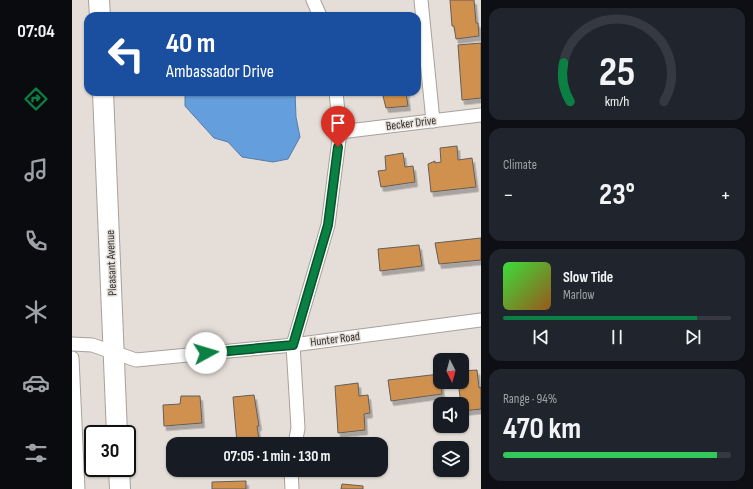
<!DOCTYPE html>
<html lang="en">
<head>
<meta charset="utf-8">
<style>
	:root { --surface:#171b24; --page:#20242c; --text:#f1f3f6; --muted:#9ea1a6; --line:#363941; --accent:#0b8043 }
	body { margin:0; font-family:"Sofia Sans Condensed",sans-serif; background:var(--page); color:var(--text); height:100vh; display:flex; flex-direction:column; font-size:15px; white-space:nowrap }
	* { box-sizing:border-box; margin:0 }
	p { font-size:13px; color:var(--muted) }
	.icon { flex:none; width:22px; height:22px; fill:none; stroke:currentColor; stroke-width:2; stroke-linecap:round; stroke-linejoin:round }
	.map { position:relative; flex:1; overflow:hidden }
	.side { display:flex; flex-direction:column; gap:8px; padding:8px; background:#0d0f14; width:272px }
	.side>* { flex:none }
	.guide { position:absolute; left:12px; top:12px; width:337px; height:84px; border-radius:12px; box-shadow:0 1px 3px #0004; background:#1a4fa0; color:#fff; overflow:hidden }
	.needle { width:26px; rotate:174deg }
	.fabs { position:absolute; left:361px; top:353px; display:grid; gap:8px }
	.fabs a { display:grid; place-items:center; width:36px; height:36px; border-radius:8px; background:var(--surface); box-shadow:0 1px 3px #0004; font-size:20px }
	.speed { position:absolute; left:12px; top:425px; display:flex; gap:8px; font-size:20px; font-weight:700; text-align:center }
	.speed>* { display:grid; place-content:center; width:52px; height:52px; border-radius:50%; background:var(--surface); box-shadow:0 1px 3px #0004; line-height:1 }
	.speed .limit { border:2px solid #111; border-radius:6px; background:#fff; color:#111 }
	.pin { position:absolute; display:grid; place-items:center; width:34px; height:34px; color:#fff; margin:-41px -17px; border-radius:50% 50% 50% 0; rotate:-45deg; box-shadow:0 0 4px #0007 }
	.pin .icon { rotate:45deg }
	.me { position:absolute; width:44px; margin:-22px; rotate:84deg; stroke-linejoin:round; filter:drop-shadow(0 0 3px #0008) }
	.turn { display:flex; align-items:center; gap:14px; height:84px; padding:0 16px; font-size:18px }
	.turn .icon { width:52px; height:52px; stroke-width:2.5 }
	.turn b { display:block; font-size:28px; line-height:34px }
	.big { font-size:30px; font-weight:700; line-height:1.1 }
	.side .tile { flex:1; display:flex; flex-direction:column; justify-content:center; gap:6px; min-width:0; padding:0 14px; border-radius:12px; background:var(--page) }
	.side .dial { align-items:center; gap:0 }
	.dial svg { height:104px; overflow:visible; fill:none; stroke:var(--line); stroke-width:7; stroke-linecap:round; text-anchor:middle }
	.dial text { fill:var(--text); stroke:none }
	.song { display:flex; align-items:center; gap:12px }
	.cover { width:48px; height:48px; border-radius:6px; background:linear-gradient(135deg,hsl(120 70% 55%),hsl(30 70% 35%)) }
	.played { height:4px; border-radius:2px; background:linear-gradient(90deg,var(--accent) 85%,var(--line) 85%) }
	.keys { display:flex; justify-content:space-around; direction:ltr }
	.heat { display:flex; justify-content:space-between; align-items:center; font-size:22px; direction:ltr }
	.charge { height:6px; border-radius:3px; background:linear-gradient(90deg,#34c759 94%,var(--line) 0) }
	.trip { position:absolute; left:94px; top:437px; width:222px; height:40px; border-radius:12px; background:var(--surface); box-shadow:0 1px 3px #0004; font-weight:700; line-height:40px; text-align:center }
	main { display:flex; flex:1; min-height:0 }
	.tab-bar { display:flex; flex-direction:column; width:72px; justify-content:space-around; align-items:center; background:#090b0e; color:var(--muted) }
	.tab-bar .icon { width:28px; height:28px }
	.tab-bar .selected { color:var(--accent) }
	.tab-bar b { font-size:18px; color:var(--text) }
	.map>svg:first-child { display:block }
	.water { fill:#649edd; stroke:#557da8 }
	.building { fill:#d09150; stroke:#635d58; filter:url(#shadow) }
	.lines { fill:none; stroke-linecap:round; stroke-linejoin:round }
	.minor-casing { stroke:#a7a19b; stroke-width:15 }
	.primary-casing { stroke:#a7a19b; stroke-width:22 }
	.minor { stroke:#fff; stroke-width:13 }
	.primary { stroke:#fff; stroke-width:20 }
	.route-casing { stroke:#07532c; stroke-width:10 }
	.route { stroke:#0b8043; stroke-width:7 }
	.labels { text-anchor:middle; stroke-width:3; stroke-linejoin:round; paint-order:stroke }
	.street-label { font-size:12px; fill:#32302d; stroke:#e5ded8 }
</style>
</head>
<body>
<main>
<nav class="tab-bar">
<b>07:04</b>
<svg class="icon selected" aria-label="directions" viewBox="0 0 24 24"><path d="M12 3l9 9-9 9-9-9zM9 14v-3h6M13 9l2 2-2 2"/></svg>
<svg class="icon" aria-label="music" viewBox="0 0 24 24"><path d="M9 18V5l10-2v13"/><circle cx="6" cy="18" r="3"/><circle cx="16" cy="16" r="3"/></svg>
<svg class="icon" aria-label="phone" viewBox="0 0 24 24"><path d="M5 4h4l2 5-3 2q2 4 5 5l2-3 5 2v4C11 20 4 13 5 4z"/></svg>
<svg class="icon" aria-label="climate" viewBox="0 0 24 24"><path d="M12 3v18M4 7l16 10M4 17L20 7"/></svg>
<svg class="icon" aria-label="car" viewBox="0 0 24 24"><path d="M5 17H2v-5l4-1 3-4h7l3 4 3 1v5h-3M9 17h6M6 11h13"/><circle cx="7" cy="17" r="2"/><circle cx="17" cy="17" r="2"/></svg>
<svg class="icon" aria-label="filters" viewBox="0 0 24 24"><path d="M4 7h16M4 17h16"/><circle cx="9" cy="7" r="2"/><circle cx="15" cy="17" r="2"/></svg>
</nav>
<div class="map">
<svg width="409" height="489" viewBox="0 0 409 489">
	<defs>
		<filter id="shadow"><feDropShadow dx="2.5" dy="4.5" stdDeviation="0" flood-color="#0004"/></filter>
	</defs>
	<rect width="100%" height="100%" fill="#e5ded8"/>
	<path class="water" d="M 113,92 L 223,92 L 224,117 L 228,137 L 216,159 L 201,162 L 170,157 L 156,142 L 142,138 L 113,106 Z"/>
	<g class="building">
		<path d="M 378,0 L 402,0 L 404,23 L 406,23 L 407,36 L 384,39 L 382,26 L 380,26 Z"/>
		<path d="M 409,43 L 409,98 L 390,100 L 386,45 Z"/>
		<path d="M 313,92 L 336,92 L 334,93 L 336,106 L 314,108 L 311,96 L 313,95 Z"/>
		<path d="M 385,146 L 386,160 L 400,158 L 404,187 L 359,192 L 356,164 L 363,161 L 363,163 L 369,162 L 368,148 Z"/>
		<path d="M 331,153 L 333,167 L 341,166 L 343,182 L 309,187 L 306,171 L 314,170 L 313,156 Z"/>
		<path d="M 409,238 L 409,260 L 367,264 L 363,243 Z"/>
		<path d="M 347,245 L 350,266 L 308,271 L 306,249 Z"/>
		<path d="M 405,370 L 407,388 L 409,387 L 409,409 L 390,411 L 386,382 L 390,382 L 390,371 Z"/>
		<path d="M 368,374 L 370,394 L 319,401 L 316,380 Z"/>
		<path d="M 286,383 L 287,396 L 296,395 L 298,413 L 292,414 L 293,430 L 266,433 L 263,386 Z"/>
		<path d="M 182,395 L 187,426 L 185,426 L 187,440 L 165,443 L 161,397 Z"/>
		<path d="M 109,396 L 128,396 L 130,423 L 92,426 L 91,405 L 108,404 Z"/>
		<path d="M 174,481 L 174,489 L 140,489 L 140,482 Z"/>
		<path d="M 270,484 L 291,486 L 291,489 L 269,489 Z"/>
	</g>
	<g class="lines">
		<g class="minor-casing">
			<g id="minor">
				<path d="M 241,0 L 248,16"/>
				<path d="M 349,0 L 361,121"/>
				<path d="M 268,132 L 409,115"/>
				<path d="M 0,344 L 20,345 L 64,360 L 221,345 L 409,320"/>
				<path d="M 0,358 L 6,489"/>
				<path d="M 223,444 L 226,428 L 221,345 L 256,225 L 268,132 L 264,92"/>
				<path d="M 219,470 L 220,489"/>
			</g>
		</g>
		<g class="primary-casing">
			<g id="primary">
				<path d="M 27,0 L 28,16"/>
				<path d="M 31,92 L 45,434"/>
				<path d="M 47,468 L 48,489"/>
			</g>
		</g>
		<use href="#minor" class="minor"/>
		<use href="#primary" class="primary"/>
	</g>
	<g class="lines">
		<g class="route-casing">
			<path id="route" d="M 134,353 L 221,345 L 256,225 L 266,147"/>
		</g>
		<use href="#route" class="route"/>
	</g>
	<g class="labels">
		<g class="street-label">
			<text transform="translate(339 123) rotate(-7)" y="4">Becker Drive</text>
			<text transform="translate(39 263) rotate(-92)" y="4">Pleasant Avenue</text>
			<text transform="translate(263 339) rotate(-7)" y="4">Hunter Road</text>
		</g>
	</g>
</svg>
<div class="fabs">
<a><svg class="needle" viewBox="-14 -14 28 28"><path d="M0-13l5 13h-10z" fill="#e53935"/><path d="M0 13l5-13h-10z" fill="#9ea1a6"/></svg></a>
<a><svg class="icon" aria-label="sound" viewBox="0 0 24 24"><path d="M4 9h4l5-4v14l-5-4H4zM17 9q2 3 0 6"/></svg></a>
<a><svg class="icon" aria-label="layers" viewBox="0 0 24 24"><path d="M12 4l9 5-9 5-9-5zM3 14l9 5 9-5"/></svg></a>
</div>
<div class="speed"><div class="limit">30</div></div>
<div class="pin" style="left:266px;top:147px;background:#d93025"><svg class="icon" aria-label="arrive" viewBox="0 0 24 24"><path d="M6 21V4h12l-3 4 3 4H6"/></svg></div>
<svg class="me" style="left:134px;top:353px" viewBox="-20 -20 40 40"><circle r="19" fill="#fff"/><path d="M0-13L10 11 0 6-10 11z" fill="#0b8043"/></svg>
<div class="trip">07:05 · 1 min · 130 m</div>
<div class="guide">
<div class="turn"><svg class="icon" aria-label="left" viewBox="0 0 24 24"><path d="M17 20v-9H6M10 6l-5 5 5 5"/></svg><div><b>40 m</b>Ambassador Drive</div></div>
</div>
</div>
<section class="side">
<div class="tile dial"><svg viewBox="0 0 100 80">
<path d="M14 69A42 42 0 1 1 86 69"/>
<path d="M14 69A42 42 0 0 1 9 39" stroke="#0b8043"/>
<text x="50" y="56" font-size="32" font-weight="700">25</text>
<text x="50" y="72" font-size="11">km/h</text>
</svg></div>
<div class="tile"><p>Climate</p>
<div class="heat"><a>−</a><b class="big">23°</b><a>+</a></div>
</div>
<div class="tile">
<div class="song"><i class="cover"></i><div><b>Slow Tide</b><p>Marlow</p></div></div>
<div class="played"></div>
<div class="keys"><svg class="icon" aria-label="previous" viewBox="0 0 24 24"><path d="M18 5L8 12l10 7zM5 5v14"/></svg><svg class="icon" aria-label="pause" viewBox="0 0 24 24"><path d="M8 5v14M16 5v14"/></svg><svg class="icon" aria-label="next" viewBox="0 0 24 24"><path d="M6 5l10 7-10 7zM19 5v14"/></svg></div>
</div>
<div class="tile"><p>Range · 94%</p><b class="big">470 km</b><div class="charge"></div></div>
</section>
</main>
</body>
</html>
